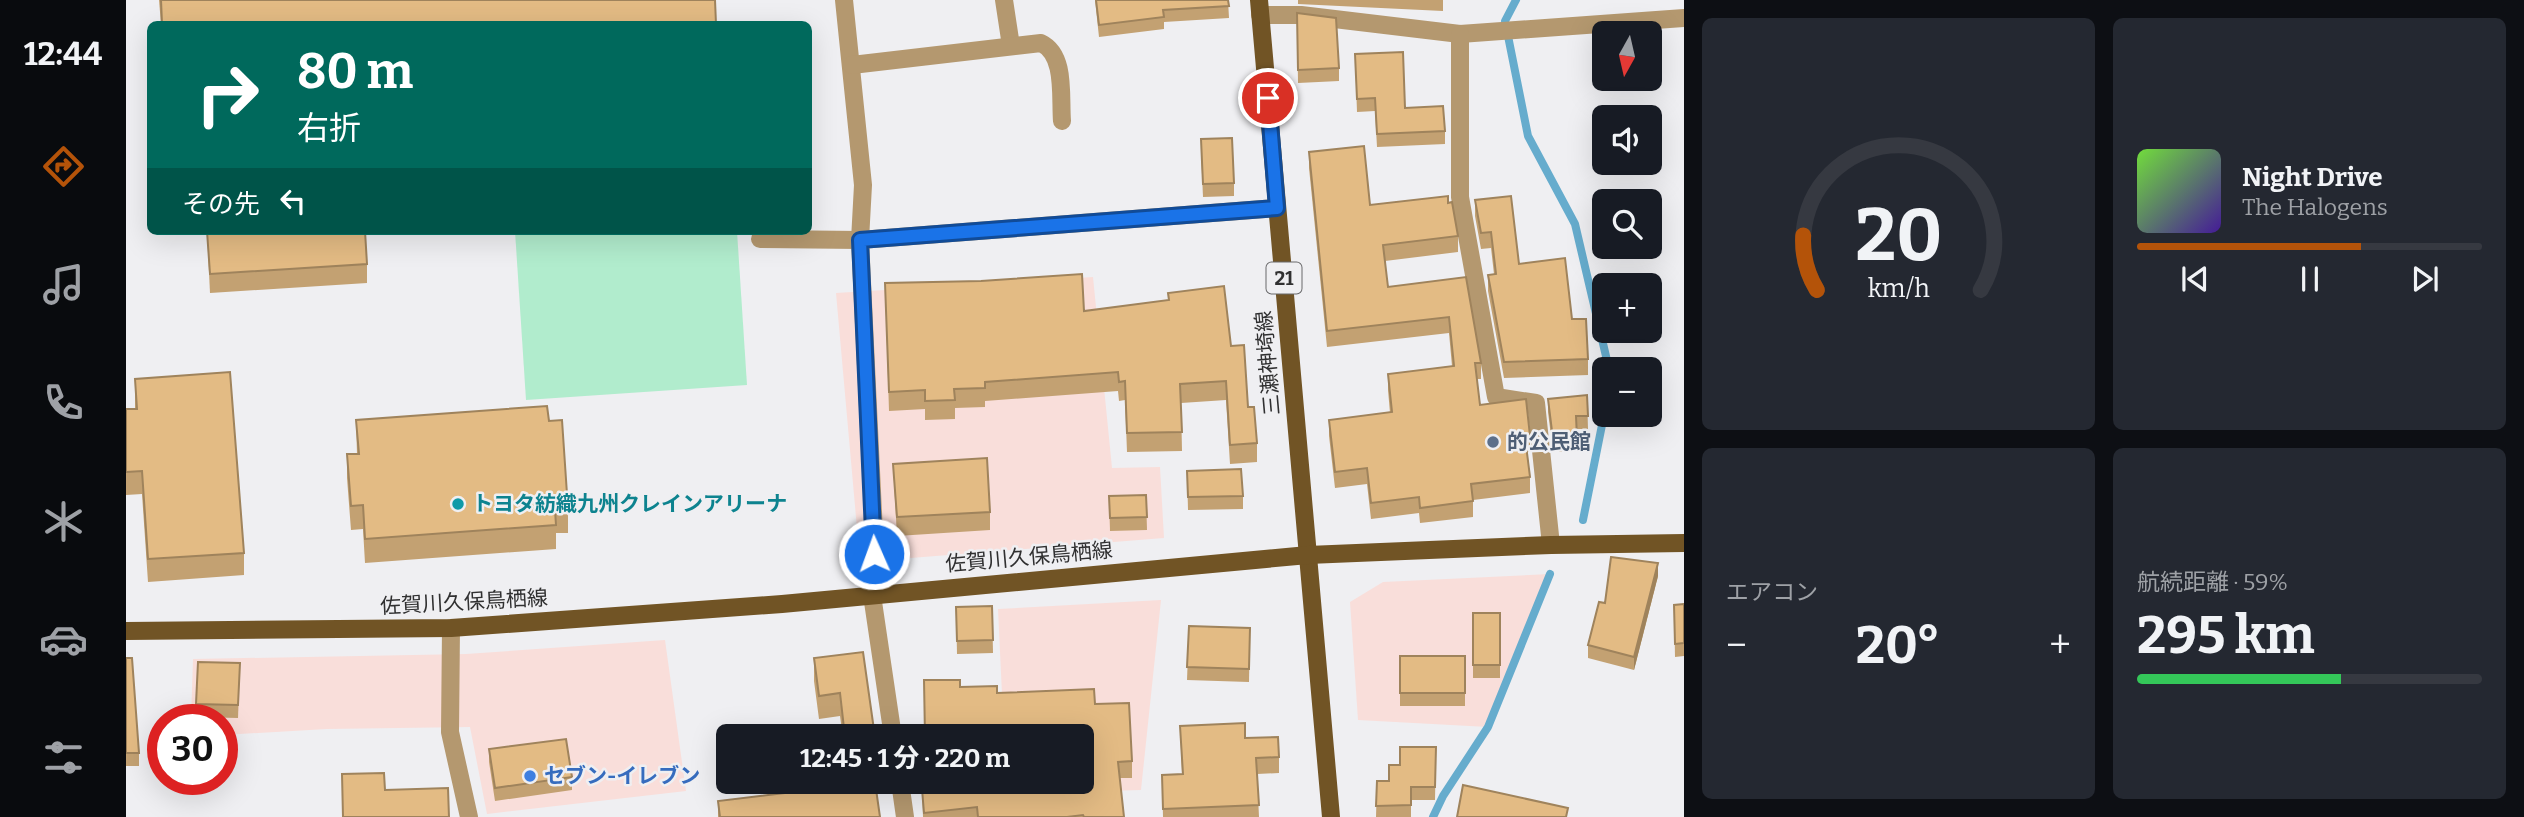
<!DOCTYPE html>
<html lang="ja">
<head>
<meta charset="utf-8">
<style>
	:root { --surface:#171b24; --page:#242831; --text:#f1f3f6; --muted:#9ea1a6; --line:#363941; --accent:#b45309 }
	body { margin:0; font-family:Bitter,"Noto Sans JP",serif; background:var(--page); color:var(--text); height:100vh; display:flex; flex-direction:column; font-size:26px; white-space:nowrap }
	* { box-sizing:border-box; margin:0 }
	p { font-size:23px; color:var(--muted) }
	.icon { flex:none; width:38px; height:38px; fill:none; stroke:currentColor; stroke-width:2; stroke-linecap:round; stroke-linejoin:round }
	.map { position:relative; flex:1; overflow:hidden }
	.panel { display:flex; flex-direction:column; gap:18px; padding:18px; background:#0d0f14; width:840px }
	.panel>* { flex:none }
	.hud { position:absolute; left:21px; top:21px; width:665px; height:214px; border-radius:10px; box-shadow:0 7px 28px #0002; background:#00695c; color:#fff; overflow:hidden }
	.needle { width:46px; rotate:188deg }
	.fabs { position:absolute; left:1466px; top:21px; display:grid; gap:14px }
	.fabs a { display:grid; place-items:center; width:70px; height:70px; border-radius:10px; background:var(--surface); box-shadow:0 7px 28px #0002; font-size:35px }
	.speed { position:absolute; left:21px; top:704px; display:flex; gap:14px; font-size:35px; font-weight:700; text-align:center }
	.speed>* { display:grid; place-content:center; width:91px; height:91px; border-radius:50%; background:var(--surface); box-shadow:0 7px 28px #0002; line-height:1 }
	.speed .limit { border:10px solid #d22; background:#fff; color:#111 }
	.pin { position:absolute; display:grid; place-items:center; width:60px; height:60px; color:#fff; margin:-30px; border:4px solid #fff; border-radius:50%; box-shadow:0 2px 7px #0007 }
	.me { position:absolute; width:77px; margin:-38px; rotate:358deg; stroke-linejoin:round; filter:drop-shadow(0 0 5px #0008) }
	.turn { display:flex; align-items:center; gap:24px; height:147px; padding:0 35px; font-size:32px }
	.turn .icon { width:91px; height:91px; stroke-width:2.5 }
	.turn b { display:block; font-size:49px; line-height:60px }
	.then { display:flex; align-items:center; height:66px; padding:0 35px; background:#0003; gap:14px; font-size:26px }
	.big { font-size:52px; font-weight:700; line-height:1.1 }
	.panel .tile { flex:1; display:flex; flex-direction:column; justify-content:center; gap:10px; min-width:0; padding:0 24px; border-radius:10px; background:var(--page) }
	.panel .dial { align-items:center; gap:0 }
	.dial svg { height:182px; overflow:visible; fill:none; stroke:var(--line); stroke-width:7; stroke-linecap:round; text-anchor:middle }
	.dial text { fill:var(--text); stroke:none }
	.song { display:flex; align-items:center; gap:21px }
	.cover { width:84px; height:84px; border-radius:10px; background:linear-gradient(135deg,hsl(100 70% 55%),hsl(260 70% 35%)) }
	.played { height:7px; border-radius:4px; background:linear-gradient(90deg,var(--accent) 65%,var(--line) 65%) }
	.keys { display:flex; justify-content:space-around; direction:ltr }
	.heat { display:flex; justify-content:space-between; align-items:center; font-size:38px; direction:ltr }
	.charge { height:10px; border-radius:5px; background:linear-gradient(90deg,#34c759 59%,var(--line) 0) }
	.panel .tiles { flex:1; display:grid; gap:18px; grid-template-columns:repeat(2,1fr) }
	.trip { position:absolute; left:590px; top:724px; width:378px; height:70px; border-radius:10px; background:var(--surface); box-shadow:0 7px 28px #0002; font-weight:700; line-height:70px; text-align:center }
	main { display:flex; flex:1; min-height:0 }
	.tabs { display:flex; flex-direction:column; width:126px; justify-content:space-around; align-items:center; background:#090b0e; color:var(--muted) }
	.tabs .icon { width:49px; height:49px }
	.tabs .on { color:var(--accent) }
	.tabs b { font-size:32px; color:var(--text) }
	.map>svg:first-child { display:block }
	.commercial { fill:#f9deda }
	.green { fill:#b1eccd }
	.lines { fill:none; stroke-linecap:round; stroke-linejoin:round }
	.stream { stroke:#66accd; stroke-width:8 }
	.minor { stroke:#b4986f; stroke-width:18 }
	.primary { stroke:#715425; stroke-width:18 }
	.wall { fill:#c3a172 }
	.shaded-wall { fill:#9f835c }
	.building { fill:#e3bb84; stroke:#9f835c; stroke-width:2 }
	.route-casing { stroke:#114b97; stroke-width:18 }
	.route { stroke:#1a73e8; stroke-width:12 }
	.service-dot { fill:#5c6f8a; stroke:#efeff2; stroke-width:2.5 }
	.culture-dot { fill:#0f9aa8; stroke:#efeff2; stroke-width:2.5 }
	.shop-dot { fill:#3f7fe0; stroke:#efeff2; stroke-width:2.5 }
	.labels { text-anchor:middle; stroke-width:5; stroke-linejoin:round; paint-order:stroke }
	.shield { fill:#efeff2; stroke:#69696b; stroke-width:2 }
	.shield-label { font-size:19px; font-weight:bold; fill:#303031 }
	.street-label { font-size:21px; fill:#303031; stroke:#efeff2 }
	.service-label { font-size:21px; font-weight:bold; fill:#4e5e75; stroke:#efeff2; text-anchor:start }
	.culture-label { font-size:21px; font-weight:bold; fill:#0d838f; stroke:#efeff2; text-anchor:start }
	.shop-label { font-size:21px; font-weight:bold; fill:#366cbe; stroke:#efeff2; text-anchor:start }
</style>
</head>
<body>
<main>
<nav class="tabs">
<b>12:44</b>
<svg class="icon on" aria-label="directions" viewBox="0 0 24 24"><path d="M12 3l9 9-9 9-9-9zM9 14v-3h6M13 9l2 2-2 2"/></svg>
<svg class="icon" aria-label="music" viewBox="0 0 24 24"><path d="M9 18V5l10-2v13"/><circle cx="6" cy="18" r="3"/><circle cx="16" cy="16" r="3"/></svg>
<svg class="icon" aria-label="phone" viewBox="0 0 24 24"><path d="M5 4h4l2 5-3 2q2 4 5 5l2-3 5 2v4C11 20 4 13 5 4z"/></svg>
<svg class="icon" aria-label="climate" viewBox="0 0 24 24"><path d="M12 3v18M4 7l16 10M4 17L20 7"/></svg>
<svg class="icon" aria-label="car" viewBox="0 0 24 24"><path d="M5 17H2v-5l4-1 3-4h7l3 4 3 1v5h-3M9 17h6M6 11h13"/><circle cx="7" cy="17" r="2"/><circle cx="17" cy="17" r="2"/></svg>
<svg class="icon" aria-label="filters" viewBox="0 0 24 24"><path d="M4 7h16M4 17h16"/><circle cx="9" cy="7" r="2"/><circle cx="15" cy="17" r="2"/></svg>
</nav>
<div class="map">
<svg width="1558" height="817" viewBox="0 0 1558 817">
	<rect width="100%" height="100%" fill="#efeff2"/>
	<g class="commercial">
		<path d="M 967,277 L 986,468 L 1034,467 L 1038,538 L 734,562 L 710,293 Z"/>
		<path d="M 1424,574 L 1362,727 L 1232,720 L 1224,602 L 1257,582 Z"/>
		<path d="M 1035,600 L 1015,790 L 880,794 L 956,782 L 956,737 L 878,737 L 872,609 Z"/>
		<path d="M 539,640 L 560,791 L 361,814 L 344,727 L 201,729 L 96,735 L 96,719 L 65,719 L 67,659 L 340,654 Z"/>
	</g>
	<path class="green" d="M 389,231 L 611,231 L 621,385 L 400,400 Z"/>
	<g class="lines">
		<g class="stream">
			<path d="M 1390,0 L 1379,21 L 1402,136 L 1449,224 L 1483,369"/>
			<path d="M 1457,520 L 1479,410"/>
			<path d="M 1307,817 L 1317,796 L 1362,727 L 1424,574"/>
		</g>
		<g class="minor">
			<path d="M 718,0 L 737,185 L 734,240 L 749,554 L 746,595 L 767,737"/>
			<path d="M 878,0 L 885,46"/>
			<path d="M 1134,15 L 1175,15 L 1334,34 L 1558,18"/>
			<path d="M 1334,34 L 1334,197 L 1370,397 L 1410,403 L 1425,545"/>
			<path d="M 726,65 L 915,43 C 940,55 934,96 936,121"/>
			<path d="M 634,239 L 734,240 L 1151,208"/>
			<path d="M 325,628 L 324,732 L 343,817"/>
			<path d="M 774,782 L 779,817"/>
		</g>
		<g class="primary">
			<path d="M 1133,0 L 1205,817"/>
			<path d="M 0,631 L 325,628 L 656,604 L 1182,555 L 1425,545 L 1558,543"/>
		</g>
	</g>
	<g class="wall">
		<path d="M 33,0 L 589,0 L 590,24 L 35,24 Z"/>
		<path d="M 969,0 L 1102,0 L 1103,18 L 1038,22 L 1038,29 L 973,37 Z"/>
		<path d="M 1172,0 L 1317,0 L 1317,11 L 1172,4 Z"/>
		<path d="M 1171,13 L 1213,68 L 1213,81 L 1172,83 Z"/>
		<path d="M 1229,54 L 1279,108 L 1319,131 L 1319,144 L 1251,147 L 1249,111 L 1231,112 Z"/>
		<path d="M 1075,152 L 1108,183 L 1108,196 L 1077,197 Z"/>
		<path d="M 1183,152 L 1244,205 L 1322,203 L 1332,236 L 1332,252 L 1259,261 L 1262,287 L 1340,277 L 1355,363 L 1355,379 L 1351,379 L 1354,405 L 1404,436 L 1404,452 L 1401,452 L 1404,477 L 1404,493 L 1347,500 L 1347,517 L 1294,523 L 1293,513 L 1245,519 L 1241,484 L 1209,488 L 1203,436 L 1203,420 L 1264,413 L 1262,390 L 1262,374 L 1326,366 L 1323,333 L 1201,347 L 1183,168 Z"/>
		<path d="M 1349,200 L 1393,264 L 1446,319 L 1462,359 L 1462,375 L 1378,378 L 1362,291 L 1362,275 L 1368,274 L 1365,248 L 1355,249 L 1349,216 Z"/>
		<path d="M 81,231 L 241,264 L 241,283 L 84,293 Z"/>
		<path d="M 759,283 L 958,311 L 1042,301 L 1042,293 L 1105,346 L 1122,407 L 1131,443 L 1131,462 L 1104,464 L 1100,400 L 1055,403 L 1056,451 L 1001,452 L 999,400 L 993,401 L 992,391 L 859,401 L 859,407 L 829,408 L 829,419 L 799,420 L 799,409 L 763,411 Z"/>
		<path d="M 9,379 L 118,553 L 118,575 L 22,582 L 16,494 L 0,495 L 0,409 L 9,409 Z"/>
		<path d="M 1461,395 L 1462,429 L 1451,429 L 1451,451 L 1427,452 L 1422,412 L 1422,399 Z"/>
		<path d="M 230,420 L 423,421 L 442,509 L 442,533 L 430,533 L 430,549 L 239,563 L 237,529 L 225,530 L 221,478 L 221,454 L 231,454 Z"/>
		<path d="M 767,464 L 864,512 L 864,530 L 771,536 Z"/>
		<path d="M 1061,471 L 1117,496 L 1117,509 L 1062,510 Z"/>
		<path d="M 1020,495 L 1021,530 L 984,531 L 983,496 Z"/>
		<path d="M 1532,576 L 1508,670 L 1462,658 L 1462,645 L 1479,603 Z"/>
		<path d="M 1558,604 L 1558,656 L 1549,657 L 1548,605 Z"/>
		<path d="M 866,606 L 867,653 L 831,654 L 830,607 Z"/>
		<rect x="1347" y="613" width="27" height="65"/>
		<path d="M 1063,626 L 1124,628 L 1123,682 L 1061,680 Z"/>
		<rect x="1274" y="656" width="65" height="50"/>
		<path d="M 0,658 L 13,753 L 13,766 L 0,766 Z"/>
		<path d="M 688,658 L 749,737 L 717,737 L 714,716 L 693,719 L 688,681 Z"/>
		<path d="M 72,662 L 114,663 L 112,718 L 70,717 Z"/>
		<path d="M 834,687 L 871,693 L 969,704 L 1006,761 L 1006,778 L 994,778 L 998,817 L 797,817 L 796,789 L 799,789 Z"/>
		<path d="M 1054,726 L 1119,738 L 1153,757 L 1153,773 L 1131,774 L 1133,817 L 1037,817 L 1036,775 L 1056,775 Z"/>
		<path d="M 1310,747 L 1309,800 L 1285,800 L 1285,817 L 1250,817 L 1251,781 L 1263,781 L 1274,765 Z"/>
		<path d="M 363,749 L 446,777 L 446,790 L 369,801 L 363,762 Z"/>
		<path d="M 722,782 L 753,782 L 753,787 L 750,787 L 754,817 L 592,817 L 592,801 L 722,785 Z"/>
	</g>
	<path class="shaded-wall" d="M 1532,563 L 1532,576 L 1508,670 L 1508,657 Z"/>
	<g class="building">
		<path d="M 35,0 L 589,0 L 590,24 L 36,24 Z"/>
		<path d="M 970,0 L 1102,0 L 1103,6 L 1037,10 L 1038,17 L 973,25 Z"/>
		<path d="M 1171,13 L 1210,18 L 1213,68 L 1172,70 Z"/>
		<path d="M 1277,52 L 1279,108 L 1317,106 L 1319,131 L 1251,134 L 1249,98 L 1231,99 L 1229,54 Z"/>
		<path d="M 1106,138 L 1108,183 L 1077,184 L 1075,139 Z"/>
		<path d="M 1238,146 L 1244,205 L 1322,196 L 1322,203 L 1326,202 L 1332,236 L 1257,245 L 1262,287 L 1340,277 L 1355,363 L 1349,363 L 1354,405 L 1400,399 L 1404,436 L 1399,437 L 1404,477 L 1345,484 L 1347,501 L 1294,508 L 1293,497 L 1245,503 L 1241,468 L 1209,472 L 1203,420 L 1266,412 L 1262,374 L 1328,366 L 1323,317 L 1201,331 L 1183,152 Z"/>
		<path d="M 1385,196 L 1393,264 L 1439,258 L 1446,319 L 1460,319 L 1462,359 L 1378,362 L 1362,275 L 1370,274 L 1365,232 L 1355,233 L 1349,200 Z"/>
		<path d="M 81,231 L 239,231 L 241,264 L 84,274 Z"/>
		<path d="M 956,274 L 958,311 L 1043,300 L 1042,293 L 1098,286 L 1105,346 L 1118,345 L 1122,407 L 1128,407 L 1131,443 L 1104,445 L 1100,381 L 1054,384 L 1056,432 L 1001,433 L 999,381 L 993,382 L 992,372 L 859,382 L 859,388 L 828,389 L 829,400 L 799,401 L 799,390 L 763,392 L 759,283 L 855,281 Z"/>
		<path d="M 104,372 L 118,553 L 22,559 L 16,471 L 0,472 L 0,409 L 11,409 L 9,379 Z"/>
		<path d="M 1461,395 L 1462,416 L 1450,416 L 1451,438 L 1427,439 L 1422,399 Z"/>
		<path d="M 421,406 L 423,421 L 436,420 L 442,509 L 429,510 L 430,525 L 239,539 L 237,505 L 225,506 L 221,454 L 233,454 L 230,420 Z"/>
		<path d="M 861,458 L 864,512 L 771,517 L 767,464 Z"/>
		<path d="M 1115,469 L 1117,496 L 1062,497 L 1061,471 Z"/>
		<path d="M 1020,495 L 1021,517 L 984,518 L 983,496 Z"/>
		<path d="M 1485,557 L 1532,563 L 1508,657 L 1462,645 L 1473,602 L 1479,603 Z"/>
		<path d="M 1558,604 L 1558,643 L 1549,644 L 1548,605 Z"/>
		<path d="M 866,606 L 867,640 L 831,641 L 830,607 Z"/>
		<rect x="1347" y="613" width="27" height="52"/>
		<path d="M 1063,626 L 1124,628 L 1123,669 L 1061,667 Z"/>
		<path d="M 737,652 L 749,737 L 719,737 L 714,693 L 693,696 L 688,658 Z"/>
		<rect x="1274" y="656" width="65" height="37"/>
		<path d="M 0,658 L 6,658 L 13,753 L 0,753 Z"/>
		<path d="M 72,662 L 114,663 L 112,705 L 70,704 Z"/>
		<path d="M 798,680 L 834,680 L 834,687 L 871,686 L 871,693 L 968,689 L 969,704 L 1003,703 L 1006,761 L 992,762 L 998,817 L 958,817 L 957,815 L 941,817 L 852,817 L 851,807 L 798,813 L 796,789 L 800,789 L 799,782 L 956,782 L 956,737 L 799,737 Z"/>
		<path d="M 1119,723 L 1119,738 L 1152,737 L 1153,757 L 1130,758 L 1133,805 L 1037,809 L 1036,775 L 1057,774 L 1054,726 Z"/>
		<path d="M 440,739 L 446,777 L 369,788 L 363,749 Z"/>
		<path d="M 1274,747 L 1310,747 L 1309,787 L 1285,787 L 1285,805 L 1250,806 L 1251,781 L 1263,781 L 1263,765 L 1274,765 Z"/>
		<path d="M 258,773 L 259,790 L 322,788 L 323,817 L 217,817 L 216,774 Z"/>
		<path d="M 725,782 L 749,782 L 754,817 L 594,817 L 592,801 L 725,785 Z"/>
		<path d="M 1337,785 L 1442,808 L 1440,817 L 1331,817 Z"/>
	</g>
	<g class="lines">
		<g class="route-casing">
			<path id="route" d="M 748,554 L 734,240 L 1151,208 L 1142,98"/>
		</g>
		<use href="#route" class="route"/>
	</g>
	<circle class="service-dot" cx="1367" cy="442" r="7"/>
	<circle class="culture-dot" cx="332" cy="504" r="7"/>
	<circle class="shop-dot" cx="404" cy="776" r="7"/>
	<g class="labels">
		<rect class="shield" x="1140.5" y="262.5" width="35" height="31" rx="5"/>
		<g class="shield-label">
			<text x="1158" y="285">21</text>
		</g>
		<g class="street-label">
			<text transform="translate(1142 363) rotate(-95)" y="7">三瀬神埼線</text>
			<text transform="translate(903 557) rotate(-5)" y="7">佐賀川久保鳥栖線</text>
			<text transform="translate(338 602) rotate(-3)" y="7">佐賀川久保鳥栖線</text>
		</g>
		<g class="service-label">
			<text x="1381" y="449">的公民館</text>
		</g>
		<g class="culture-label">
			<text x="346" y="511">トヨタ紡織九州クレインアリーナ</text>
		</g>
		<g class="shop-label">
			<text x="418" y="783">セブン-イレブン</text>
		</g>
	</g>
</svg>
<div class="fabs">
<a><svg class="needle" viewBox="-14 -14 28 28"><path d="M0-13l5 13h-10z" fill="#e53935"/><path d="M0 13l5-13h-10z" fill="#9ea1a6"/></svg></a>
<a><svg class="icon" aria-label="sound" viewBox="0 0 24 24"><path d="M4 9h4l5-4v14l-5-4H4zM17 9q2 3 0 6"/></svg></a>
<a><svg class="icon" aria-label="search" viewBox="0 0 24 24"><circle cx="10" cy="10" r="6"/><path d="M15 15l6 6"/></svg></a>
<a>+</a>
<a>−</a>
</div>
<div class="speed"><div class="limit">30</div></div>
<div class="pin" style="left:1142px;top:98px;background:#d93025"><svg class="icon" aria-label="arrive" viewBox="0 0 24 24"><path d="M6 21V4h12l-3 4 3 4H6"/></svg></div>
<svg class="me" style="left:748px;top:554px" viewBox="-20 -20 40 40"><circle r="17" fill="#1a73e8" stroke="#fff" stroke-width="3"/><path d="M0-11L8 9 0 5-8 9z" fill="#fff"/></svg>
<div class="trip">12:45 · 1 分 · 220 m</div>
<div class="hud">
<div class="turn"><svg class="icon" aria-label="right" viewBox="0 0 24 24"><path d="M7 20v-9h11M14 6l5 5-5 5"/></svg><div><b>80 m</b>右折</div></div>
<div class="then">その先<svg class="icon" aria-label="left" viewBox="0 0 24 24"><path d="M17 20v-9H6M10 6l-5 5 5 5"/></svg></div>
</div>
</div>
<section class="panel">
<div class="tiles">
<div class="tile dial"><svg viewBox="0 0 100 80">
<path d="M14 69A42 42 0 1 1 86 69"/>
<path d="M14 69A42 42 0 0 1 8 45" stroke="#b45309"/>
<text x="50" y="56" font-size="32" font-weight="700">20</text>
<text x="50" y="72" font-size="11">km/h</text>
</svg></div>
<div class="tile">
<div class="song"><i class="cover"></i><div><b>Night Drive</b><p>The Halogens</p></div></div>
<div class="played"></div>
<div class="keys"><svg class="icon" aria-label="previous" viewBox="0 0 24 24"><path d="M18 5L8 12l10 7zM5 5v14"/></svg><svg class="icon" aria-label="pause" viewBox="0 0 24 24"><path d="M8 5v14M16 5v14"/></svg><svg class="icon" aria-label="next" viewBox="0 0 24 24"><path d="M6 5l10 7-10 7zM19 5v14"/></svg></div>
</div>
<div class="tile"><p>エアコン</p>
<div class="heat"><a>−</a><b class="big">20°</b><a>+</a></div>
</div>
<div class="tile"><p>航続距離 · 59%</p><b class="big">295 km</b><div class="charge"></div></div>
</div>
</section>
</main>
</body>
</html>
